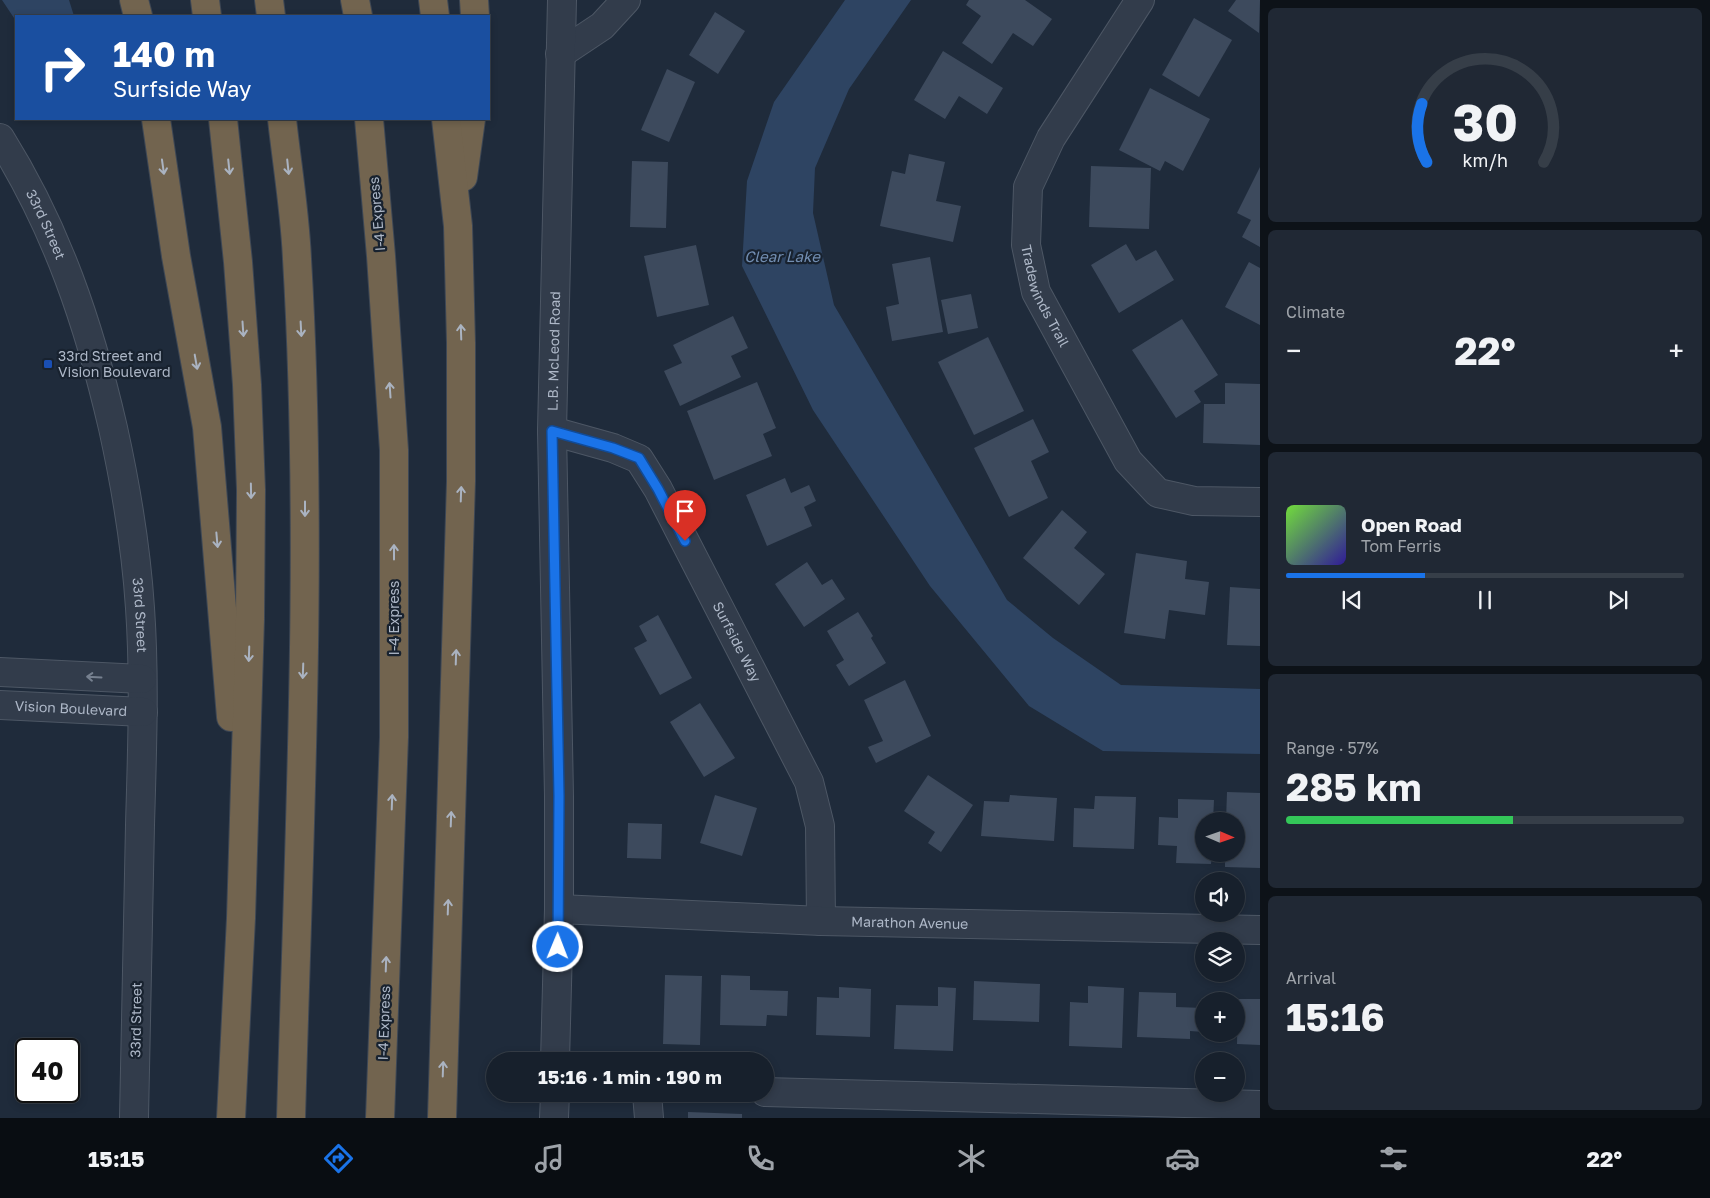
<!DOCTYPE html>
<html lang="en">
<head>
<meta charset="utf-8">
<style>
	:root { --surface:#17202c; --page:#202834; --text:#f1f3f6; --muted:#9ea3a9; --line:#363e48; --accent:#1a73e8 }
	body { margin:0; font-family:"Golos Text",sans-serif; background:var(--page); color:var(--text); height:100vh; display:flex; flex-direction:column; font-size:19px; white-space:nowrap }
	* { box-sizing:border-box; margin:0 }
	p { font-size:16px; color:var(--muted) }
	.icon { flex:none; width:28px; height:28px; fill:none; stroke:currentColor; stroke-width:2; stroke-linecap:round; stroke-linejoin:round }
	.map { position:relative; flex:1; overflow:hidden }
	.drawer { display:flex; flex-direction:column; gap:8px; padding:8px; background:#0d1218; width:450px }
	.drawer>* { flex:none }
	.hud { position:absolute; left:15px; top:15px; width:475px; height:105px; border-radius:0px; box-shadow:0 2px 8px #0003,0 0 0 1px var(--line); background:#1a4fa0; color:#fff; overflow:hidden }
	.needle { width:32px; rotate:92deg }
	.buttons { position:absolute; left:1195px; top:812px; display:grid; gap:10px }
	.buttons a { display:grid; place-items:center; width:50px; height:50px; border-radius:50%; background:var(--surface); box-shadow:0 2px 8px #0003,0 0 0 1px var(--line); font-size:25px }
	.speed { position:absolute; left:15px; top:1038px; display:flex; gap:10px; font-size:25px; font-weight:700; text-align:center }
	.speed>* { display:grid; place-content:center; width:65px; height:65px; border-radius:50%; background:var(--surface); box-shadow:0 2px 8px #0003,0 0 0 1px var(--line); line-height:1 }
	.speed .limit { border:2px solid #111; border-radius:8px; background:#fff; color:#111 }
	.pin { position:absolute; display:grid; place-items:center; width:42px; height:42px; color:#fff; margin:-51px -21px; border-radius:50% 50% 50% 0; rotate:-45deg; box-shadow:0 0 5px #0007 }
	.pin .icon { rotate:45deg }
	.me { position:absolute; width:55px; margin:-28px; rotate:1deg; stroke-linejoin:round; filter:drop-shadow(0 0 4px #0008) }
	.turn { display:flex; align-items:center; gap:18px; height:105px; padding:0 15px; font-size:22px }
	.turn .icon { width:65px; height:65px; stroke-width:2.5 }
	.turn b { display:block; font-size:35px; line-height:42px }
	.big { font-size:38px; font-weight:700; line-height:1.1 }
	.drawer .tile { flex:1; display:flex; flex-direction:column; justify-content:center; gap:8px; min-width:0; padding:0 18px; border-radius:8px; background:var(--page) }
	.drawer .dial { align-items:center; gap:0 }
	.dial svg { height:130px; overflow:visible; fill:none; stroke:var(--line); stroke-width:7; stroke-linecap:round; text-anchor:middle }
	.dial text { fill:var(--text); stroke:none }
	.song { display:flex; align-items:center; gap:15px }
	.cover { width:60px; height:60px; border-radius:8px; background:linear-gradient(135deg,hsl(100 70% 55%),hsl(250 70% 35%)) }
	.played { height:5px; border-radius:2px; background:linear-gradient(90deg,var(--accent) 35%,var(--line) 35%) }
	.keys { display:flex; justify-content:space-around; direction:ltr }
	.heat { display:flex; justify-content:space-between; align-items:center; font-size:28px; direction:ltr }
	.charge { height:8px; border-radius:4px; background:linear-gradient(90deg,#34c759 57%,var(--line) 0) }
	.trip { position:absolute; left:486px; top:1052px; width:288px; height:50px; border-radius:25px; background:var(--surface); box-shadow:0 2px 8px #0003,0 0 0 1px var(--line); font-weight:700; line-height:50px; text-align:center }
	.dock { display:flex; height:80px; justify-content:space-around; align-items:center; background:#090d12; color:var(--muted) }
	.dock .icon { width:35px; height:35px }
	.dock .current { color:var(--accent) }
	.dock b { font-size:22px; color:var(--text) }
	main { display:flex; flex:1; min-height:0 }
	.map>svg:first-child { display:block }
	.water { fill:#2e4462 }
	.building { fill:#3d4a5d }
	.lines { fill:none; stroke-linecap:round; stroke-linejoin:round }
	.minor-casing { stroke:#4d5765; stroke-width:30 }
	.highway-casing { stroke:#3d4755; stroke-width:30 }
	.minor { stroke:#323c4b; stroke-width:28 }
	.highway { stroke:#72644f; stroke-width:28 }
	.oneway { stroke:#aab3c1 }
	.oneway2 { stroke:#76808f }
	.route-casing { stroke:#114b97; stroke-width:12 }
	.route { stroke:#1a73e8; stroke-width:9 }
	.transit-dot { fill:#1a4fb4; stroke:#18222f; stroke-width:2 }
	.labels { text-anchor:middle; stroke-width:4.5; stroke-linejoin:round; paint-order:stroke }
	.street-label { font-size:14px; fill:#adb7c7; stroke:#18222f }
	.poi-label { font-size:14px; fill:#adb7c7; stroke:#18222f; text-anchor:start }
	.water-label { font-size:15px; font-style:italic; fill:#728eb2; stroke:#18222f }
</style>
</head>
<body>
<main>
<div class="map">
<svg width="1260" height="1118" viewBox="0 0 1260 1118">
	<rect width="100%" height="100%" fill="#1f2b3b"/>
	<g class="water">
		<path d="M 2,0 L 69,0 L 74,16 L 16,16 L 16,21 Z"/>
		<path d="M 845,0 L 911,0 L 849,89 L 815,168 L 813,213 L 834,305 L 1007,600 L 1053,638 L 1121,685 L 1260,689 L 1260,754 L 1103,751 L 1029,706 L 930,586 L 813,410 L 742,266 L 747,181 L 774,102 Z"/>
	</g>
	<g class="building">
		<path d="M 969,0 L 1025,0 L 1052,19 L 1033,46 L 1013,33 L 992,64 L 962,43 L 981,16 L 966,5 Z"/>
		<path d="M 1236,0 L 1260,0 L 1259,33 L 1228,11 Z"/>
		<path d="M 715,12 L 745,31 L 718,74 L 689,55 Z"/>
		<path d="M 1194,18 L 1232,40 L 1199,97 L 1162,75 Z"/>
		<path d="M 943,51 L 1003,88 L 987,114 L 959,96 L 945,119 L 914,100 Z"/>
		<path d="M 667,69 L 695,82 L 669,142 L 641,130 Z"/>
		<path d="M 1150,88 L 1210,119 L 1183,171 L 1165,161 L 1160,171 L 1119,150 Z"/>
		<path d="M 909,154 L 945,162 L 936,201 L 961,206 L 953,242 L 880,226 L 892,171 L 905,174 Z"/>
		<path d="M 632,161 L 668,162 L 666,228 L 630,227 Z"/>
		<path d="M 1091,166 L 1151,168 L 1149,229 L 1089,227 Z"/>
		<path d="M 1260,167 L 1260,247 L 1242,237 L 1251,220 L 1237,213 Z"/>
		<path d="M 1126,244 L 1136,261 L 1156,250 L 1174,280 L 1119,313 L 1091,265 Z"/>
		<path d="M 696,245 L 709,305 L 657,317 L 644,256 Z"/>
		<path d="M 930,257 L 943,332 L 892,341 L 886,307 L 899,304 L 892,264 Z"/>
		<path d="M 1249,262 L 1260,268 L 1260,325 L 1225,307 Z"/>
		<path d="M 971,294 L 978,328 L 948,334 L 941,300 Z"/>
		<path d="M 733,316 L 748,348 L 731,356 L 741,377 L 680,406 L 664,371 L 682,363 L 673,345 Z"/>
		<path d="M 1182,319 L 1218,375 L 1194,391 L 1201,402 L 1176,418 L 1132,350 Z"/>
		<path d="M 988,337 L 1024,411 L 974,435 L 938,362 Z"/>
		<path d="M 757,382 L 776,428 L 763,434 L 772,456 L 714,480 L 687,411 Z"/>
		<path d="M 1225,383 L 1260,384 L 1260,445 L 1203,443 L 1204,404 L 1225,404 Z"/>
		<path d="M 1033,419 L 1049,452 L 1031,461 L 1048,498 L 1009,517 L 974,448 Z"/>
		<path d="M 785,478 L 791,493 L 809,485 L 816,501 L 804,507 L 812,526 L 767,546 L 746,495 Z"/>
		<path d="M 1062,510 L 1087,532 L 1074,548 L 1105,574 L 1079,605 L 1023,558 Z"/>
		<path d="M 1136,553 L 1187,561 L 1185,579 L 1209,582 L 1205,615 L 1169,610 L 1165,639 L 1124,633 Z"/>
		<path d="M 807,562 L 822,585 L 832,579 L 845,599 L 804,627 L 775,584 Z"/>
		<path d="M 1230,587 L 1260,589 L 1260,646 L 1227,645 Z"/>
		<path d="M 858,612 L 873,636 L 871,638 L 886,663 L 849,686 L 836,665 L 844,660 L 827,631 Z"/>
		<path d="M 658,615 L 692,678 L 660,695 L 634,648 L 647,641 L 639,626 Z"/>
		<path d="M 905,680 L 931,736 L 876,763 L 868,747 L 883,741 L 864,700 Z"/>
		<path d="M 700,703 L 735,758 L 704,777 L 670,722 Z"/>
		<path d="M 928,775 L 973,805 L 941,852 L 928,843 L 935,832 L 904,811 Z"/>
		<path d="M 1227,792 L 1260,793 L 1260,868 L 1225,867 L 1225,854 L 1236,854 L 1236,821 L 1226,821 Z"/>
		<path d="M 715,795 L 757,808 L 742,856 L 700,843 Z"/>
		<path d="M 1010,795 L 1057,798 L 1054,841 L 981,836 L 984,801 L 1009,802 Z"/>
		<path d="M 1095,796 L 1136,797 L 1134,849 L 1073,847 L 1074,808 L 1094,809 Z"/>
		<path d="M 1178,799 L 1214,800 L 1213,821 L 1204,821 L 1204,854 L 1212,854 L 1211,864 L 1176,863 L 1177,846 L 1158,845 L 1159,817 L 1178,818 Z"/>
		<path d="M 628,823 L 662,824 L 661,859 L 627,858 Z"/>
		<path d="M 665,975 L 702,976 L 700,1045 L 663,1044 Z"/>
		<path d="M 721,975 L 750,976 L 750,990 L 788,991 L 787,1016 L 767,1015 L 766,1026 L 720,1025 Z"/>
		<path d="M 974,981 L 1040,984 L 1039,1022 L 973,1020 Z"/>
		<path d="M 1088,986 L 1124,988 L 1122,1048 L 1069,1046 L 1070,1002 L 1088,1003 Z"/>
		<path d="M 839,987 L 871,989 L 870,1037 L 816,1035 L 817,997 L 839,998 Z"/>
		<path d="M 938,987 L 956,988 L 953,1051 L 894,1049 L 896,1005 L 938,1006 Z"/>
		<path d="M 1139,992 L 1176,993 L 1176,1007 L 1204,1008 L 1204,1032 L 1190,1031 L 1190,1039 L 1137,1037 Z"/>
		<path d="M 1238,999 L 1260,999 L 1260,1045 L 1237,1044 Z"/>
		<path d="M 688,1112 L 742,1114 L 742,1118 L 688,1118 Z"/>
	</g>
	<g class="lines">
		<g class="minor-casing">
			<g id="minor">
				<path id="s1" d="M 1140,0 L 1051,138 L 1028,187 L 1026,245 L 1036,292 L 1128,461 L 1158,493 L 1194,501 L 1260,502"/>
				<path d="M 560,54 L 602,26 L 626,0"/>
				<path id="s2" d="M 0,138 C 57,229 89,324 113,428 C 126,487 136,547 140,608 C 145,680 142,753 140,825 C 138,923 136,1020 134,1118"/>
				<path id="s3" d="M 552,431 L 613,448 L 639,459 L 658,489 L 809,782 L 820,826 L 821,921"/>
				<path d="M 0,672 L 142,679"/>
				<path id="s4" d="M 0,705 L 143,712"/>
				<path id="s5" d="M 559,909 L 821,921 L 1260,930"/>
				<path id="s6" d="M 555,1061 L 559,909 L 559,796 L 552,431 L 562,0"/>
				<path d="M 765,1092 L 1260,1105"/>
				<path d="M 647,1094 L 649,1118"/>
				<path d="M 554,1118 L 555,1094"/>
			</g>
		</g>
		<g class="highway-casing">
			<g id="highway">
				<path d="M 134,0 L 138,16"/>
				<path d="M 205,0 L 207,16"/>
				<path d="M 269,0 L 271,16"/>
				<path d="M 355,0 L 358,16"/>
				<path d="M 433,0 L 435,16"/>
				<path d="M 474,0 L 475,16"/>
				<path d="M 156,119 L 176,256 L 207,427 L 231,717"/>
				<path d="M 223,119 L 238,262 L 247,385 L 251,490 L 250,619 L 241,918 L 231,1118"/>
				<path d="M 282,119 C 287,165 295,212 297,259 C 314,545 299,832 291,1118"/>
				<path d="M 369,119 L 381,256 L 394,450 L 394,737 L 380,1118"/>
				<path d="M 463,177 L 471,119"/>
				<path d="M 442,1118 L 461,481 L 461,343 L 458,226 L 446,119"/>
			</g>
		</g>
		<use href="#minor" class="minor"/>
		<use href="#highway" class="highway"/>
	</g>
	<defs><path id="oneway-shaft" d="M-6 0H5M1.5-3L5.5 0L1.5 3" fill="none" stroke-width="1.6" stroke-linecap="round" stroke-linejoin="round" transform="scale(1.25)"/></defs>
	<g class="oneway">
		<use href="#oneway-shaft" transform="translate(163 167) rotate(82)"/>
		<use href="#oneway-shaft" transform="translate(229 167) rotate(84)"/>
		<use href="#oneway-shaft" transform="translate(288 167) rotate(84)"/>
		<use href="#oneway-shaft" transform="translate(243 329) rotate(86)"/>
		<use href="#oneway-shaft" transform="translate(301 329) rotate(87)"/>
		<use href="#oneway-shaft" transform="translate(461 332) rotate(-92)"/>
		<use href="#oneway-shaft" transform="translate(196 362) rotate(80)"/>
		<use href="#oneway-shaft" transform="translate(390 390) rotate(-94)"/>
		<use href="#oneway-shaft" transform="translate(251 491) rotate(89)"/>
		<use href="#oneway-shaft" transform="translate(461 494) rotate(-88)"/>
		<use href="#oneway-shaft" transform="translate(305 509) rotate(90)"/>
		<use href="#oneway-shaft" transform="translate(217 540) rotate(85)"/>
		<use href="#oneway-shaft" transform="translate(394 552) rotate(-90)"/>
		<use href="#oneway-shaft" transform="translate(249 654) rotate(92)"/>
		<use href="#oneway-shaft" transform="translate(456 657) rotate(-88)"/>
		<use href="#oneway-shaft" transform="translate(303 671) rotate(92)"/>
		<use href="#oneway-shaft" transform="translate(392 802) rotate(-88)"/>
		<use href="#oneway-shaft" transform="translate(451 819) rotate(-88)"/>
		<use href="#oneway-shaft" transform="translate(448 907) rotate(-88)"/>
		<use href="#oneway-shaft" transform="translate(386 964) rotate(-88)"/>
		<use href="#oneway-shaft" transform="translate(443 1069) rotate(-88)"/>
	</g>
	<use class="oneway2" href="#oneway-shaft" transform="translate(94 677) rotate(-177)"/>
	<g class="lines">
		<g class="route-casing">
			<path id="route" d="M 558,947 L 559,796 L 552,431 L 613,448 L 639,458 L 658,489 L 685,541"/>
		</g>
		<use href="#route" class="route"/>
	</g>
	<rect class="transit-dot" x="43" y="359" width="10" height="10" rx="2.5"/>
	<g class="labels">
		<g class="street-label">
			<text transform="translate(377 214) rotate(-95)" y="5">I-4 Express</text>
			<text dy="5" stroke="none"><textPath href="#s2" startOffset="98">33rd Street</textPath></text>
			<text dy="5" stroke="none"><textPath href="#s1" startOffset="331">Tradewinds Trail</textPath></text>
			<text dy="5" stroke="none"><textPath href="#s6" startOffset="710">L.B. McLeod Road</textPath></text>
			<text dy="5" stroke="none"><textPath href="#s2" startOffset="502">33rd Street</textPath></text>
			<text transform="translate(394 618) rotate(-90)" y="5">I-4 Express</text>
			<text dy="5" stroke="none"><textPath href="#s3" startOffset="299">Surfside Way</textPath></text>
			<text dy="5" stroke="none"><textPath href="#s4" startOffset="71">Vision Boulevard</textPath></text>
			<text dy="5" stroke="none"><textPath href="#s5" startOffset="351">Marathon Avenue</textPath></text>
			<text transform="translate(136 1020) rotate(-89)" y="5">33rd Street</text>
			<text transform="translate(384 1023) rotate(-88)" y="5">I-4 Express</text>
		</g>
		<g class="poi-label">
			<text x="58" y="361">33rd Street and<tspan x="58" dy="16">Vision Boulevard</tspan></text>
		</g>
		<g class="water-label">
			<text x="782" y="262">Clear Lake</text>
		</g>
	</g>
</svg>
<div class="buttons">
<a><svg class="needle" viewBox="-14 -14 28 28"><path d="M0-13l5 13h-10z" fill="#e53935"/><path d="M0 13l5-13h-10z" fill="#9ea3a9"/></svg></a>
<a><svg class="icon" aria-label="sound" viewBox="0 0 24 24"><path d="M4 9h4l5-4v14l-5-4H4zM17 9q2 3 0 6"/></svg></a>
<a><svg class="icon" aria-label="layers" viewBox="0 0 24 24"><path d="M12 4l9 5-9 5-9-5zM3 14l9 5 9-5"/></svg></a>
<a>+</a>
<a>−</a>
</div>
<div class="speed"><div class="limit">40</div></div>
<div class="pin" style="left:685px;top:541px;background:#d93025"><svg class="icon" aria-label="arrive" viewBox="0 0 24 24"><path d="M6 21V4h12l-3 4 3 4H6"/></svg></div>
<svg class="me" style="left:558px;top:947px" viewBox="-20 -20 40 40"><circle r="17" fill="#1a73e8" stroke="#fff" stroke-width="3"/><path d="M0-11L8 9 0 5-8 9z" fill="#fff"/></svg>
<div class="trip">15:16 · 1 min · 190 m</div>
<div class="hud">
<div class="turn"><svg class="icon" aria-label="right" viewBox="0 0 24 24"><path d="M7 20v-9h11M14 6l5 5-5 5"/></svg><div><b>140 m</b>Surfside Way</div></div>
</div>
</div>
<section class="drawer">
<div class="tile dial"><svg viewBox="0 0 100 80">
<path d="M14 69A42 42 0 1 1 86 69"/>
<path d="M14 69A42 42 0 0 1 11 33" stroke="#1a73e8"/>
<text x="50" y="56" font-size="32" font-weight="700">30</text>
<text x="50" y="72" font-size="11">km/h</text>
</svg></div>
<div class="tile"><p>Climate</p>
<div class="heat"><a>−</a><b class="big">22°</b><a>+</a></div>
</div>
<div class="tile">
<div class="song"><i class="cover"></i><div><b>Open Road</b><p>Tom Ferris</p></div></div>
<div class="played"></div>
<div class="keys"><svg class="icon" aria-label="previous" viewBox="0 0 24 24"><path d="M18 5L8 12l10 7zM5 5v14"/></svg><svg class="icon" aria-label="pause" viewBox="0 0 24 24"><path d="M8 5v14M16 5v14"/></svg><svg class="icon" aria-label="next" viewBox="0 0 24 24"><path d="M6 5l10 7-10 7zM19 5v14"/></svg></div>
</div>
<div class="tile"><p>Range · 57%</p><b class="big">285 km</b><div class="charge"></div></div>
<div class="tile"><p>Arrival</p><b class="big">15:16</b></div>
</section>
</main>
<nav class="dock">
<b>15:15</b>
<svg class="icon current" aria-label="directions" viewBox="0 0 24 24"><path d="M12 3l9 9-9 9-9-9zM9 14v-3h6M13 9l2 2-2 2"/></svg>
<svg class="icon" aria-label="music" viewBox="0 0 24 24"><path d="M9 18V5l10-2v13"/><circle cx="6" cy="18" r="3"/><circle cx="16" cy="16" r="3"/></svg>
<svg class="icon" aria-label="phone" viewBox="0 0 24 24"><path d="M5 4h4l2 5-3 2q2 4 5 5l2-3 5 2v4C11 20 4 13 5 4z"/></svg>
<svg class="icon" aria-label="climate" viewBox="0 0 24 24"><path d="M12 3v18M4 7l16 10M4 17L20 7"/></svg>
<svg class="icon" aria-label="car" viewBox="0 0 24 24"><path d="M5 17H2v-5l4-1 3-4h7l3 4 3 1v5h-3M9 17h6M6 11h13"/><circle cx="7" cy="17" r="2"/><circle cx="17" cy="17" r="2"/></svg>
<svg class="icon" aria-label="filters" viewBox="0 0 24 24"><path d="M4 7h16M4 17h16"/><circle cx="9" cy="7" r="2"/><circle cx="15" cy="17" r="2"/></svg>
<b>22°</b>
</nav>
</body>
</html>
